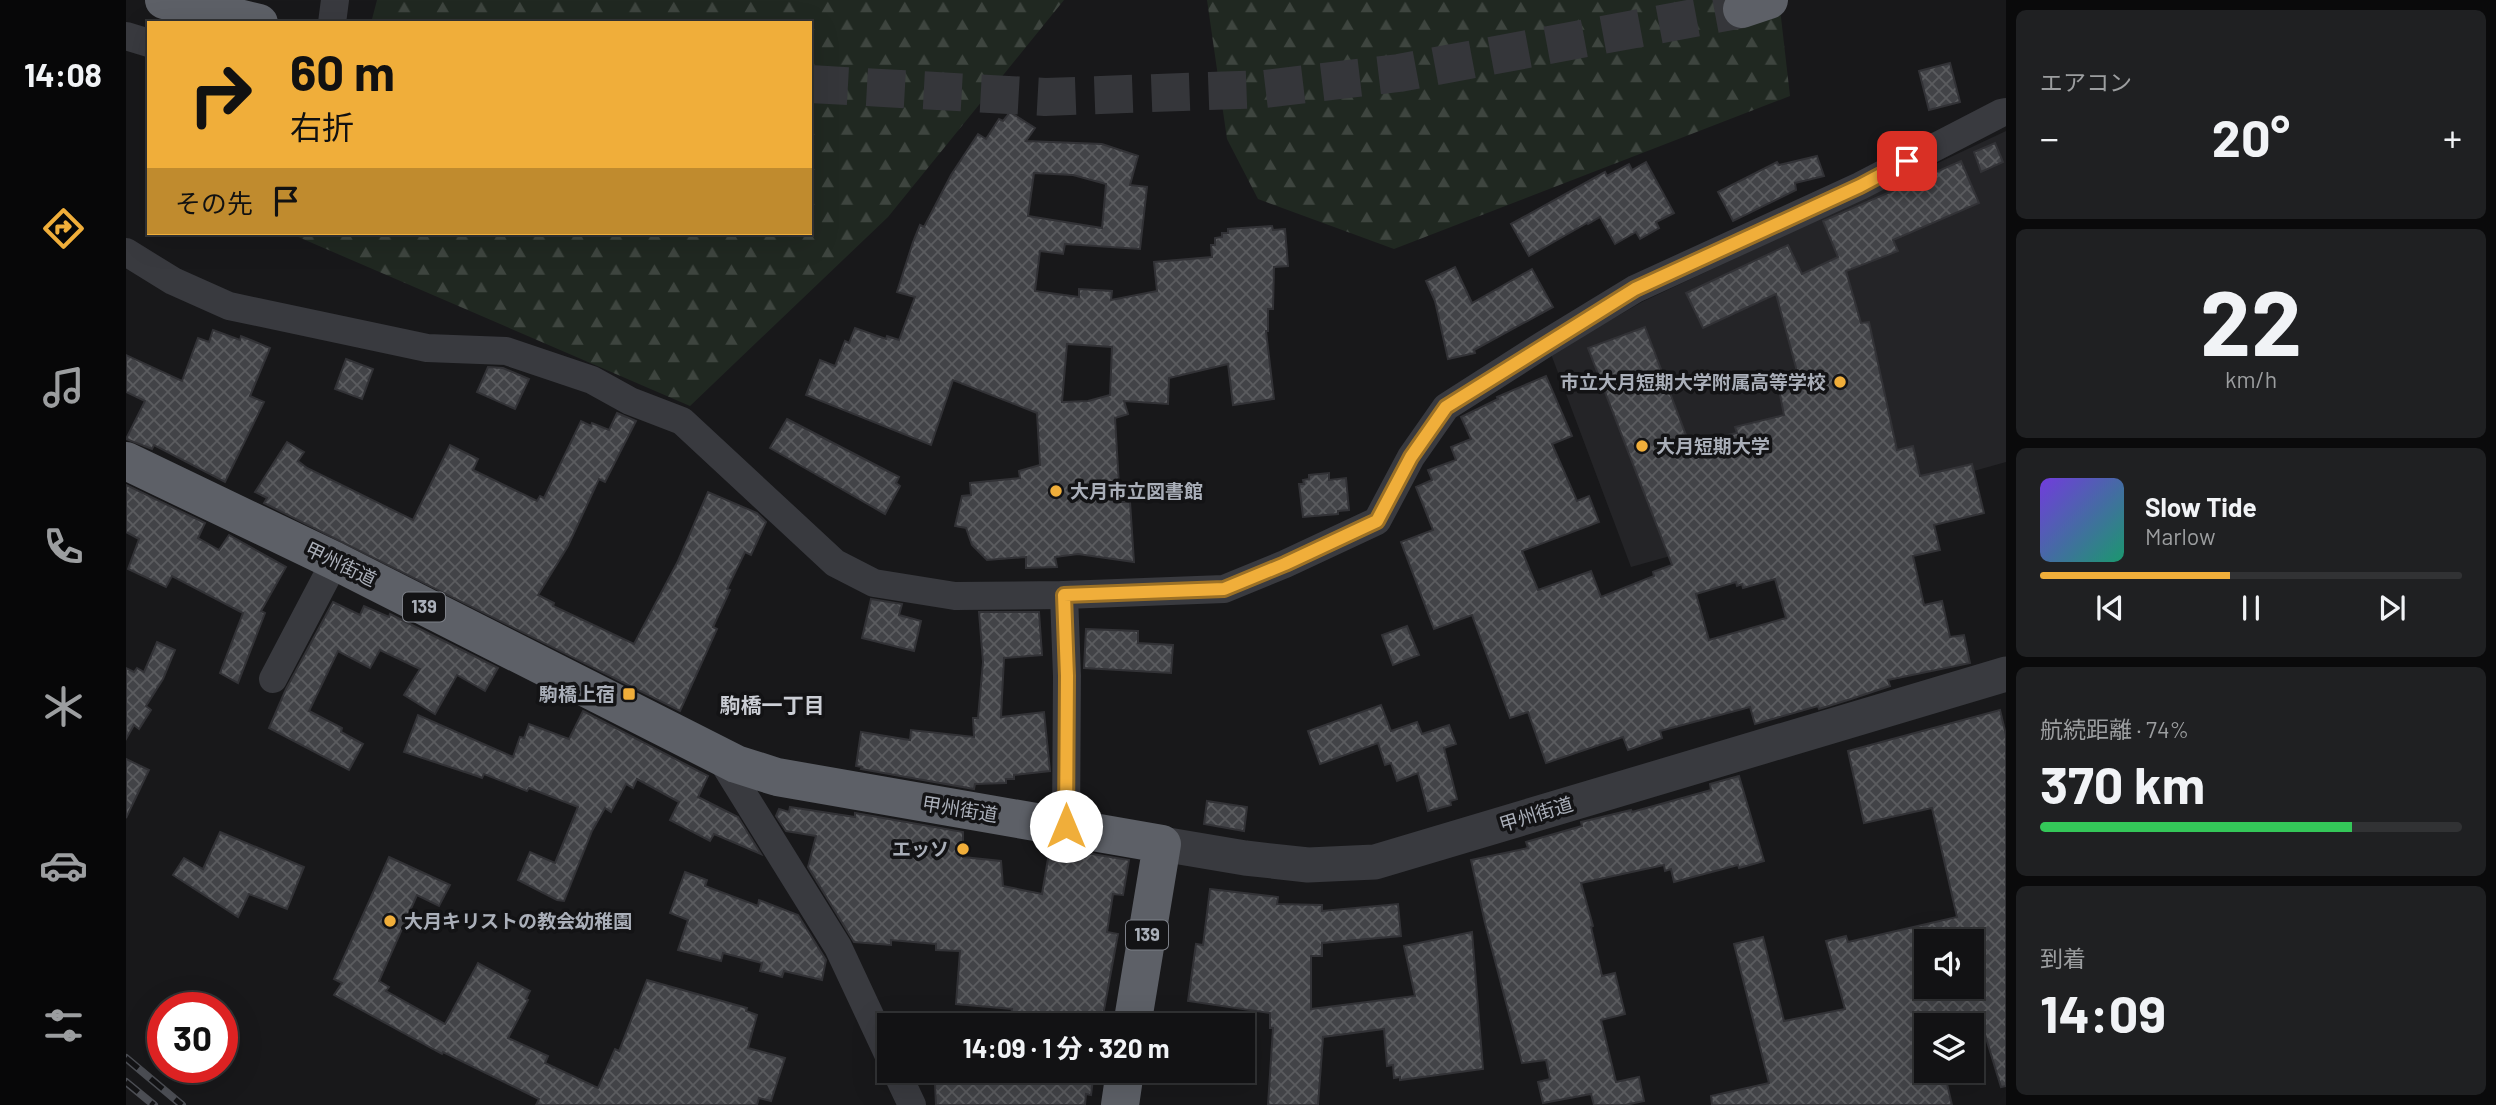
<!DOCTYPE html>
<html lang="ja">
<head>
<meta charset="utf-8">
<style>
	:root { --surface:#121214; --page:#1f2022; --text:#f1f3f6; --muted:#9c9ea0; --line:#313234; --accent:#f0ae3a }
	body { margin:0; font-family:Barlow,"Noto Sans JP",sans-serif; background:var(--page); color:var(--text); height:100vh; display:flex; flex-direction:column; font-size:26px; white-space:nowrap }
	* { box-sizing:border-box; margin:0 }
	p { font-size:23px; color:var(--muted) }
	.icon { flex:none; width:38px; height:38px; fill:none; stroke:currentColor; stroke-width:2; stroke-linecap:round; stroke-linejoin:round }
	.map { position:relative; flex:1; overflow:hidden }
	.side { display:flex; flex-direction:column; gap:10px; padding:10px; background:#0a0a0b; width:490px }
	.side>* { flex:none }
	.top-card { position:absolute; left:21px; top:21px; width:665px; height:214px; border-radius:0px; box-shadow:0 7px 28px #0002,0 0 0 2px var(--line); background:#f0ae3a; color:#111; overflow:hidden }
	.controls { position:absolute; left:1788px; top:929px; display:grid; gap:14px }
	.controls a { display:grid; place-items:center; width:70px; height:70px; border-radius:0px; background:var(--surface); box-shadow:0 7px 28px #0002,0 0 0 2px var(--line); font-size:35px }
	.speed { position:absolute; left:21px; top:992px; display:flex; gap:14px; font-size:35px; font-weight:700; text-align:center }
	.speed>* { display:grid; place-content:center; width:91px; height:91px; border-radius:50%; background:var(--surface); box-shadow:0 7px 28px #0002,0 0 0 2px var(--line); line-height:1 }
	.speed .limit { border:10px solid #d22; background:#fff; color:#111 }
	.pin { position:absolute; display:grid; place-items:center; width:60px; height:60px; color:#fff; margin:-30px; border-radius:14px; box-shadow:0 4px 10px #0006 }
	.me { position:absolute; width:77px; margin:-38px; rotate:0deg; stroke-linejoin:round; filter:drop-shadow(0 0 5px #0008) }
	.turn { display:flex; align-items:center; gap:24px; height:147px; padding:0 28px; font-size:32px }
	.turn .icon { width:91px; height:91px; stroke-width:2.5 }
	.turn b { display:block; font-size:49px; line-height:60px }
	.then { display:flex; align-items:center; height:66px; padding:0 28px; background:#0003; gap:14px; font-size:26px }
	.big { font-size:52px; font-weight:700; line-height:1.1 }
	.side .card { flex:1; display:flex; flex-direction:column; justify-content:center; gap:10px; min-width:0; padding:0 24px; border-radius:10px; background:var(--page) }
	.side .dial { align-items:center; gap:0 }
	.dial b { font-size:91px; line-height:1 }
	.song { display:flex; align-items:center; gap:21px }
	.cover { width:84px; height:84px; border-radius:10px; background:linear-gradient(135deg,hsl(260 70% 55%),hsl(160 70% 35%)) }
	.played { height:7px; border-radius:4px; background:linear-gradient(90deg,var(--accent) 45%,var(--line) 45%) }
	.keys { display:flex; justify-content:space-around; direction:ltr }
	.heat { display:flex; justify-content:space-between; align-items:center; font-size:38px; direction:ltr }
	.charge { height:10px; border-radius:5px; background:linear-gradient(90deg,#34c759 74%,var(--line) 0) }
	.trip { position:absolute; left:751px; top:1013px; width:378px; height:70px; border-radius:0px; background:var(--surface); box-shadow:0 7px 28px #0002,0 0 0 2px var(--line); font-weight:700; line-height:70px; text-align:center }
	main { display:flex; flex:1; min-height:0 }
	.dock { display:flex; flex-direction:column; width:126px; justify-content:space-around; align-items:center; background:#070708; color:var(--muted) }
	.dock .icon { width:49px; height:49px }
	.dock .current { color:var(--accent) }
	.dock b { font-size:32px; color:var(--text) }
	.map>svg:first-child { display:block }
	.built { fill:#242427 }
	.forest { fill:url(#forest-firs) }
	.building { fill:url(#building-cross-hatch); stroke:#323236; stroke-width:2; fill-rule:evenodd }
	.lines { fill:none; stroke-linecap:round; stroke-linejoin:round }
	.trunk-tunnel { stroke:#35363a; stroke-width:38; stroke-dasharray:38 19; stroke-linecap:butt }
	.minor { stroke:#393a3f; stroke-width:28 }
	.tertiary { stroke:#393a3f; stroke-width:35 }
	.trunk { stroke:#5d6067; stroke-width:38 }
	.rail-casing { stroke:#4c4e54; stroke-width:8 }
	.rail { stroke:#131315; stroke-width:5; stroke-dasharray:16; stroke-linecap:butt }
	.route-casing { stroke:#9c7126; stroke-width:18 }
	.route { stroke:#f0ae3a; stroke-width:12 }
	.poi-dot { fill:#f0ae3a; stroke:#131315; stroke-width:2.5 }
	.labels { text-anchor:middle; stroke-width:7; stroke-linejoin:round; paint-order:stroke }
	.shield { fill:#131315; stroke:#7d8088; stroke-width:2 }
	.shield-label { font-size:18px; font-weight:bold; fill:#aaafb9 }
	.poi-label { font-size:19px; font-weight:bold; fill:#aaafb9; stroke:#131315; text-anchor:end }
	.street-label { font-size:19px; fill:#aaafb9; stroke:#131315 }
	.neighbourhood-label { font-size:21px; font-weight:bold; fill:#cbced5; stroke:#131315 }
</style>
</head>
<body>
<main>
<nav class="dock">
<b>14:08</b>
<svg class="icon current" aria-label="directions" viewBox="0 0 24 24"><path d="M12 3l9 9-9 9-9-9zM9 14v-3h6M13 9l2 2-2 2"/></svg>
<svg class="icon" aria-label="music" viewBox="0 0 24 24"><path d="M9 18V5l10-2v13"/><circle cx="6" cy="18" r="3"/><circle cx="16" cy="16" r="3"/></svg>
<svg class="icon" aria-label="phone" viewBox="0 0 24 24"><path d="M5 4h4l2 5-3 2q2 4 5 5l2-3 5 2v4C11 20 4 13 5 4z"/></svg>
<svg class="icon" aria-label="climate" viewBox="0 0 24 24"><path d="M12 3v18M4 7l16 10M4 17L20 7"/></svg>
<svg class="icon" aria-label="car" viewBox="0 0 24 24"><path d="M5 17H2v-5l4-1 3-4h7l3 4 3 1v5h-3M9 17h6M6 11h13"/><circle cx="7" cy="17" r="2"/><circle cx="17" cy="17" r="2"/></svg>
<svg class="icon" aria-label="filters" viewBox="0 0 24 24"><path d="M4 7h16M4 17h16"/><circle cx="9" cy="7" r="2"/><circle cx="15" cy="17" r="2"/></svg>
</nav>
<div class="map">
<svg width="1880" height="1105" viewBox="0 0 1880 1105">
	<defs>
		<pattern id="forest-firs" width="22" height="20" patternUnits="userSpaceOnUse" patternTransform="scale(1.75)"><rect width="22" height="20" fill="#202821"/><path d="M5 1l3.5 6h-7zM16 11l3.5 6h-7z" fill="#3e453f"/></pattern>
		<pattern id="building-cross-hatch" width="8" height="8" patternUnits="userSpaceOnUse" patternTransform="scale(1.75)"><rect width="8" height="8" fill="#424347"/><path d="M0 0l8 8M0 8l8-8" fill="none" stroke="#5b5c5f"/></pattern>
	</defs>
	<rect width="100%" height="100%" fill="#18181a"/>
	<path class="built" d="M 1880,131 L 1880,462 L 1505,567 L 1425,354 L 1516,302 Z"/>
	<g class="forest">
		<path d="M 251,0 L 938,0 L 762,217 L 564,406 L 163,233 L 684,233 L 684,23 L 245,23 Z"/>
		<path d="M 1081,0 L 1653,0 L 1664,96 L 1268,249 L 1132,199 L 1101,139 Z"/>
	</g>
	<g class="building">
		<path d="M 1824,63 L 1834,102 L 1803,110 L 1793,71 Z"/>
		<path d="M 884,112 L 909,128 L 900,141 L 976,144 L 1012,156 L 1004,185 L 1021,187 L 1014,249 L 939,244 L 937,254 L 914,251 L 909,291 L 953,297 L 953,289 L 986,291 L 985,300 L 1031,291 L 1028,262 L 1086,257 L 1085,245 L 1089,245 L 1089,238 L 1096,237 L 1096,233 L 1102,233 L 1102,229 L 1146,226 L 1147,230 L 1159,229 L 1162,266 L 1148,267 L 1147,309 L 1142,309 L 1142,331 L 1140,331 L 1148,399 L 1107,405 L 1102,364 L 1043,378 L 1042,404 L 998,401 L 1002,414 L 989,418 L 994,502 L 1004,502 L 1008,562 L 952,554 L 929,557 L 931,567 L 900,568 L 900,557 L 861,560 L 846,545 L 840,528 L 829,526 L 836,496 L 845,495 L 844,483 L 894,478 L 893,471 L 914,465 L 911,413 L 827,380 L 805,445 L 680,395 L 694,360 L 709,366 L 719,341 L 723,343 L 729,328 L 760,339 L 761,336 L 773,340 L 789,297 L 771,292 L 787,242 L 794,225 L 798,227 L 825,175 L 852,134 L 860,139 L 873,119 L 877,121 ZM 908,173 L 947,175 L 980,184 L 976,228 L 902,216 ZM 941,344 L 986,347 L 984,395 L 962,401 L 936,402 Z"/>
		<path d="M 1869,143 L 1877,162 L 1855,172 L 1848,152 Z"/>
		<path d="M 1691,156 L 1698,176 L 1669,183 L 1670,190 L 1607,221 L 1592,192 L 1651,162 L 1653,165 Z"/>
		<path d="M 1835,161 L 1853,203 L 1767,240 L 1772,251 L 1720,271 L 1735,323 L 1743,322 L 1771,450 L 1787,446 L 1794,476 L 1846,464 L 1858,513 L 1808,525 L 1814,550 L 1787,556 L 1798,605 L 1816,601 L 1824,637 L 1838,635 L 1844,663 L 1762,680 L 1764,686 L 1725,699 L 1693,709 L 1692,706 L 1629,724 L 1624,707 L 1534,731 L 1536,738 L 1502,750 L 1497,737 L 1420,763 L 1402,712 L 1384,718 L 1346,615 L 1308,629 L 1275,542 L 1307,530 L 1290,487 L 1306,480 L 1302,470 L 1330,460 L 1325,447 L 1345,439 L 1335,417 L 1372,399 L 1371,397 L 1420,376 L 1446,436 L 1426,444 L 1451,501 L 1463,496 L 1473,522 L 1396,551 L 1412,590 L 1465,571 L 1475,597 L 1528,576 L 1527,572 L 1546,565 L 1462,348 L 1519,327 L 1563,443 L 1611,433 L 1609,427 L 1658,415 L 1651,379 L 1672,375 L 1650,294 L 1577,328 L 1560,293 L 1662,245 L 1676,274 L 1712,257 L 1697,221 ZM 1649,579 L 1660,618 L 1583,640 L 1570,594 L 1610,582 L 1611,586 L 1616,584 L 1617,588 Z"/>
		<path d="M 1520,162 L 1548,213 L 1530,222 L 1533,228 L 1514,239 L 1510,232 L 1489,244 L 1474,217 L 1462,224 L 1461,223 L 1403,256 L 1385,224 L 1479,172 L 1481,176 L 1503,164 L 1506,170 Z"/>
		<path d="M 1329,267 L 1346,303 L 1406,269 L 1427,307 L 1348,350 L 1349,353 L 1322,359 L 1309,301 L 1300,281 Z"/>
		<path d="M 87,330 L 114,340 L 115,336 L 144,348 L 124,396 L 138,402 L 99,482 L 28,445 L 26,449 L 0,439 L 19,401 L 0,392 L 0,355 L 56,381 L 72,338 L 83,342 Z"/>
		<path d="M 220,359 L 247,369 L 236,399 L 209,389 Z"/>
		<path d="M 362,367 L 377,368 L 403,379 L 389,409 L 351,392 Z"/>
		<path d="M 491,413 L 510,421 L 479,482 L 473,479 L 442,546 L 412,595 L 428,603 L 427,606 L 508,644 L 552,561 L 582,492 L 631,513 L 640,522 L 625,555 L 619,552 L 601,589 L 604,590 L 587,627 L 591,629 L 554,711 L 138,503 L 141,498 L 129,492 L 161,442 L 178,452 L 172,461 L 181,468 L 287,520 L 324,445 L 352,459 L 347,470 L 411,501 L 414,496 L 418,498 L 455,421 L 465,426 L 466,423 L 483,430 Z"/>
		<path d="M 661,419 L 773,477 L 770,483 L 774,486 L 759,514 L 644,448 Z"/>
		<path d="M 1203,473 L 1203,480 L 1220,478 L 1223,510 L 1212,511 L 1212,514 L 1177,517 L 1173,484 L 1178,484 L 1177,480 L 1183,479 L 1183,475 Z"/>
		<path d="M 0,485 L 79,523 L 72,538 L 93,550 L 103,535 L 160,567 L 135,611 L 139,613 L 112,683 L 94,673 L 117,613 L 46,576 L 40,587 L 2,569 L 13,539 L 0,532 Z"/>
		<path d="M 745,599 L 776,604 L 773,615 L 795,621 L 788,651 L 736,638 Z"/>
		<path d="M 207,602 L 234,615 L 238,606 L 263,617 L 264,614 L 372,668 L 359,691 L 331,675 L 309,714 L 278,695 L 294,669 L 254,650 L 244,668 L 212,651 L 183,711 L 216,728 L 215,732 L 237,744 L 223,770 L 143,728 L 160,689 Z"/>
		<path d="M 853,612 L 913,612 L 916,655 L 878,658 L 875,717 L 918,712 L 924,771 L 888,775 L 888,779 L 880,779 L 880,783 L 849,784 L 848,789 L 735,769 L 736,767 L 730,766 L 735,732 L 784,740 L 785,730 L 848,737 L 847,718 L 852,718 L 857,662 Z"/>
		<path d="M 1281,626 L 1293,655 L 1267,665 L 1256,635 Z"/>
		<path d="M 960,629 L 1012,631 L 1012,643 L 1047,645 L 1045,673 L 958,668 Z"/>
		<path d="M 31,642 L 49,650 L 37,679 L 20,706 L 25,710 L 13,729 L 8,725 L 0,739 L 0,668 L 8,672 L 11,668 L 18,672 Z"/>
		<path d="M 1255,705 L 1265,731 L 1291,722 L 1296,734 L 1323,725 L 1330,744 L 1318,748 L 1331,799 L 1324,801 L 1325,805 L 1302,811 L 1292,773 L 1271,781 L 1265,763 L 1259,765 L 1252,743 L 1194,764 L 1182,731 Z"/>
		<path d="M 1874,710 L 1880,735 L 1880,1086 L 1875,1087 L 1853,1015 L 1813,1026 L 1801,1026 L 1801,1071 L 1818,1071 L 1826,1105 L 1586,1105 L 1585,1096 L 1643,1083 L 1608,944 L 1637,937 L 1658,1021 L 1719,1009 L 1700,941 L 1720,936 L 1722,942 L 1831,917 L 1806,808 L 1738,823 L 1722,751 ZM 1801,942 L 1846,942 L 1846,987 L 1801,987 Z"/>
		<path d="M 457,711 L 582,776 L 572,797 L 612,817 L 635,854 L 588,834 L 584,841 L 544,820 L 553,802 L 511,779 L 507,788 L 500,784 L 485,812 L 479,808 L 466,831 L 438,901 L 431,900 L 392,880 L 404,852 L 429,863 L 452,807 L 403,788 L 401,791 L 358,774 L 356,778 L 351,776 L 278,752 L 292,715 L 387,757 L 394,737 L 398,738 L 403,724 L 443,739 Z"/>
		<path d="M 0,759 L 23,770 L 0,818 Z"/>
		<path d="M 1613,776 L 1638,861 L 1613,868 L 1612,865 L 1548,882 L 1545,869 L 1539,871 L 1538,865 L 1455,883 L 1467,926 L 1465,927 L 1476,976 L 1489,973 L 1499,1014 L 1475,1020 L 1490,1082 L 1513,1077 L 1518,1101 L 1499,1105 L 1468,1105 L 1465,1094 L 1417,1103 L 1412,1082 L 1424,1079 L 1420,1060 L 1396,1063 L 1359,923 L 1345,860 L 1402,848 L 1400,842 L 1456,826 L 1455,822 L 1505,810 L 1506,812 L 1585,790 L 1584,784 Z"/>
		<path d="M 1081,801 L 1121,807 L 1118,831 L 1078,824 Z"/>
		<path d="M 664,807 L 729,817 L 729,813 L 837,832 L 837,857 L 875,861 L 877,886 L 916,894 L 924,847 L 1003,860 L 997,895 L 987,894 L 981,932 L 992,934 L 975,1026 L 883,1026 L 886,1009 L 830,1004 L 834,951 L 810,950 L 810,944 L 765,940 L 765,945 L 728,942 L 682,867 L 690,836 L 660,831 L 650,816 L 653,809 L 663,812 Z"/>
		<path d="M 94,832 L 178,867 L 161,909 L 123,894 L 112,917 L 47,875 L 58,858 L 77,869 Z"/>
		<path d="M 263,857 L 324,885 L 313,906 L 291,895 L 253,981 L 263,987 L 260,991 L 319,1024 L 352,963 L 404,991 L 400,999 L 402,1000 L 382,1038 L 422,1056 L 419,1063 L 472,1088 L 489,1049 L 493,1051 L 521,980 L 621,1008 L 620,1011 L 631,1015 L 622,1048 L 659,1058 L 645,1101 L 633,1098 L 631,1105 L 410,1105 L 413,1099 L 317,1052 L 316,1054 L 208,995 L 216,983 L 208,979 Z"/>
		<path d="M 559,872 L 581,880 L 579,886 L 632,906 L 633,900 L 672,915 L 700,960 L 696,980 L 658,971 L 656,977 L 634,971 L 636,963 L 597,953 L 595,961 L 552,950 L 562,920 L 544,913 Z"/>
		<path d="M 1084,889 L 1152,897 L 1151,904 L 1196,905 L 1196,911 L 1272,904 L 1275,936 L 1196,943 L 1196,956 L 1185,956 L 1185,1009 L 1289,996 L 1278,946 L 1346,932 L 1357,1069 L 1274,1080 L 1274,1077 L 1268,1078 L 1267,1065 L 1261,1066 L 1258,1029 L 1197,1037 L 1192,1105 L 1142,1105 L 1147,1028 L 1144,1028 L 1144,1013 L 1062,1001 L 1070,944 L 1077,945 Z"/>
		<path d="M 865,1071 L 968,1071 L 965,1095 L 960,1094 L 959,1105 L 810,1105 L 809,1084 L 864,1080 Z"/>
	</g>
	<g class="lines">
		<path class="trunk-tunnel" d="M 684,84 L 919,97 L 1139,89 L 1273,73 L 1616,9"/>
		<g class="minor">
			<path d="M 206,23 L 209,0"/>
			<path d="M 0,36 L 23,43"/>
			<path d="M 0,252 L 47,281 L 103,306 L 301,348 L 380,351 L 466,380 L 504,401 L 556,421 L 709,563 L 748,583 L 829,596 L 938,595 L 1098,589 L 1159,564 L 1251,521 L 1285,457 L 1320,407 L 1417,345 L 1509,289 L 1734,186 L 1875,113 L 1880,112"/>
			<path d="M 938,595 L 941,676 L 940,826"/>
			<path d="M 147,679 L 209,561"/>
			<path d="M 594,757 L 712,947 L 763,1056"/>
			<path d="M 770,1071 L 786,1105"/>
		</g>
		<path class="tertiary" d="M 1036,844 L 1119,858 L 1182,865 L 1249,862 L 1880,674"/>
		<g class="trunk">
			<path d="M 38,0 L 133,23"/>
			<path d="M 1616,9 L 1643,0"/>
			<path d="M 0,461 L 209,561 L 610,764 L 651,777 L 1036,844 L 1006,1026"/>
			<path d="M 994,1105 L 999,1071"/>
		</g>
		<g class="rail-casing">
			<g id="rail">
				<path d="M 0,1058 L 56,1105"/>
				<path d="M 0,1082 L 28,1105"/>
			</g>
		</g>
		<use href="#rail" class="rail"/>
	</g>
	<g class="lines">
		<g class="route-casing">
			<path id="route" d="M 940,826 L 941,676 L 938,595 L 1098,589 L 1159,564 L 1251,521 L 1285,457 L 1320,407 L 1509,289 L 1734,186 L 1781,161"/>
		</g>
		<use href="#route" class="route"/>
	</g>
	<g class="poi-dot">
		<circle cx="1714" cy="382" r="7"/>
		<circle cx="1516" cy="446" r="7"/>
		<circle cx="930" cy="491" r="7"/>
		<rect x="496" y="687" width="14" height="14" rx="3.5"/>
		<circle cx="837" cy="849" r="7"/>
		<circle cx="264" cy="921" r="7"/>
	</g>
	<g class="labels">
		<g class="shield">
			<rect x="277" y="592.5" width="42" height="29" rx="5"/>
			<rect x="1000" y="920.5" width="42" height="29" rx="5"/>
		</g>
		<g class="shield-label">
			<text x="298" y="613">139</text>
			<text x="1021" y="941">139</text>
		</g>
		<g class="poi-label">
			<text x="1700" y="389">市立大月短期大学附属高等学校</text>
			<text x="1530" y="453" text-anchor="start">大月短期大学</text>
			<text x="944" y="498" text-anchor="start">大月市立図書館</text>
			<text x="489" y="701">駒橋上宿</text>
			<text x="823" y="856">エッソ</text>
			<text x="278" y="928" text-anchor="start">大月キリストの教会幼稚園</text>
		</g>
		<g class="street-label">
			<text transform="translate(215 564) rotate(26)" y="7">甲州街道</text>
			<text transform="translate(834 809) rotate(9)" y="7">甲州街道</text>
			<text transform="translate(1410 814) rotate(-17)" y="7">甲州街道</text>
		</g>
		<g class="neighbourhood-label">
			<text x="646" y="713">駒橋一丁目</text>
		</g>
	</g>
</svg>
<div class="controls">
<a><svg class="icon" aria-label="sound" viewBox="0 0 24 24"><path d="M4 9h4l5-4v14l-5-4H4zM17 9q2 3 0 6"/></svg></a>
<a><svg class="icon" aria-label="layers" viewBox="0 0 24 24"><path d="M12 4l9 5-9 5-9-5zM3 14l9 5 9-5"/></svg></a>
</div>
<div class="speed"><div class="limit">30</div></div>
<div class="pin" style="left:1781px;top:161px;background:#d93025"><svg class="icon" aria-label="arrive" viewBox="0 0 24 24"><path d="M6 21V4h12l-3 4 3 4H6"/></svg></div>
<svg class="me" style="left:940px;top:826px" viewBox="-20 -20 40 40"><circle r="19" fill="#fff"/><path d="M0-13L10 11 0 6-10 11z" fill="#f0ae3a"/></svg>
<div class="trip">14:09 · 1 分 · 320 m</div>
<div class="top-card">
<div class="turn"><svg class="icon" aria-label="right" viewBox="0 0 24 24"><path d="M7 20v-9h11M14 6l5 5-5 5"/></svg><div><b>60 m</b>右折</div></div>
<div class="then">その先<svg class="icon" aria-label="arrive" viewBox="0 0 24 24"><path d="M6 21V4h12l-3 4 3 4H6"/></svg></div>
</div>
</div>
<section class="side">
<div class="card"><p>エアコン</p>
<div class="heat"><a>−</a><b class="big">20°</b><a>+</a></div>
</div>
<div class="card dial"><b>22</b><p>km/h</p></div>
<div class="card">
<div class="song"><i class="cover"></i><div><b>Slow Tide</b><p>Marlow</p></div></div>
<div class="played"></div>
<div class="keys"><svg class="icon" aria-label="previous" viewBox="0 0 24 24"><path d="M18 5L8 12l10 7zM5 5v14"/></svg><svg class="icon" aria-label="pause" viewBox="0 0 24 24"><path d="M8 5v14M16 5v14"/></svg><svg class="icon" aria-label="next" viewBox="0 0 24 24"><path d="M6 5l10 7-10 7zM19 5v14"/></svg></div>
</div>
<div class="card"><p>航続距離 · 74%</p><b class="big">370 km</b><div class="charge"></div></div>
<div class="card"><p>到着</p><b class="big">14:09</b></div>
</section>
</main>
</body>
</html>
